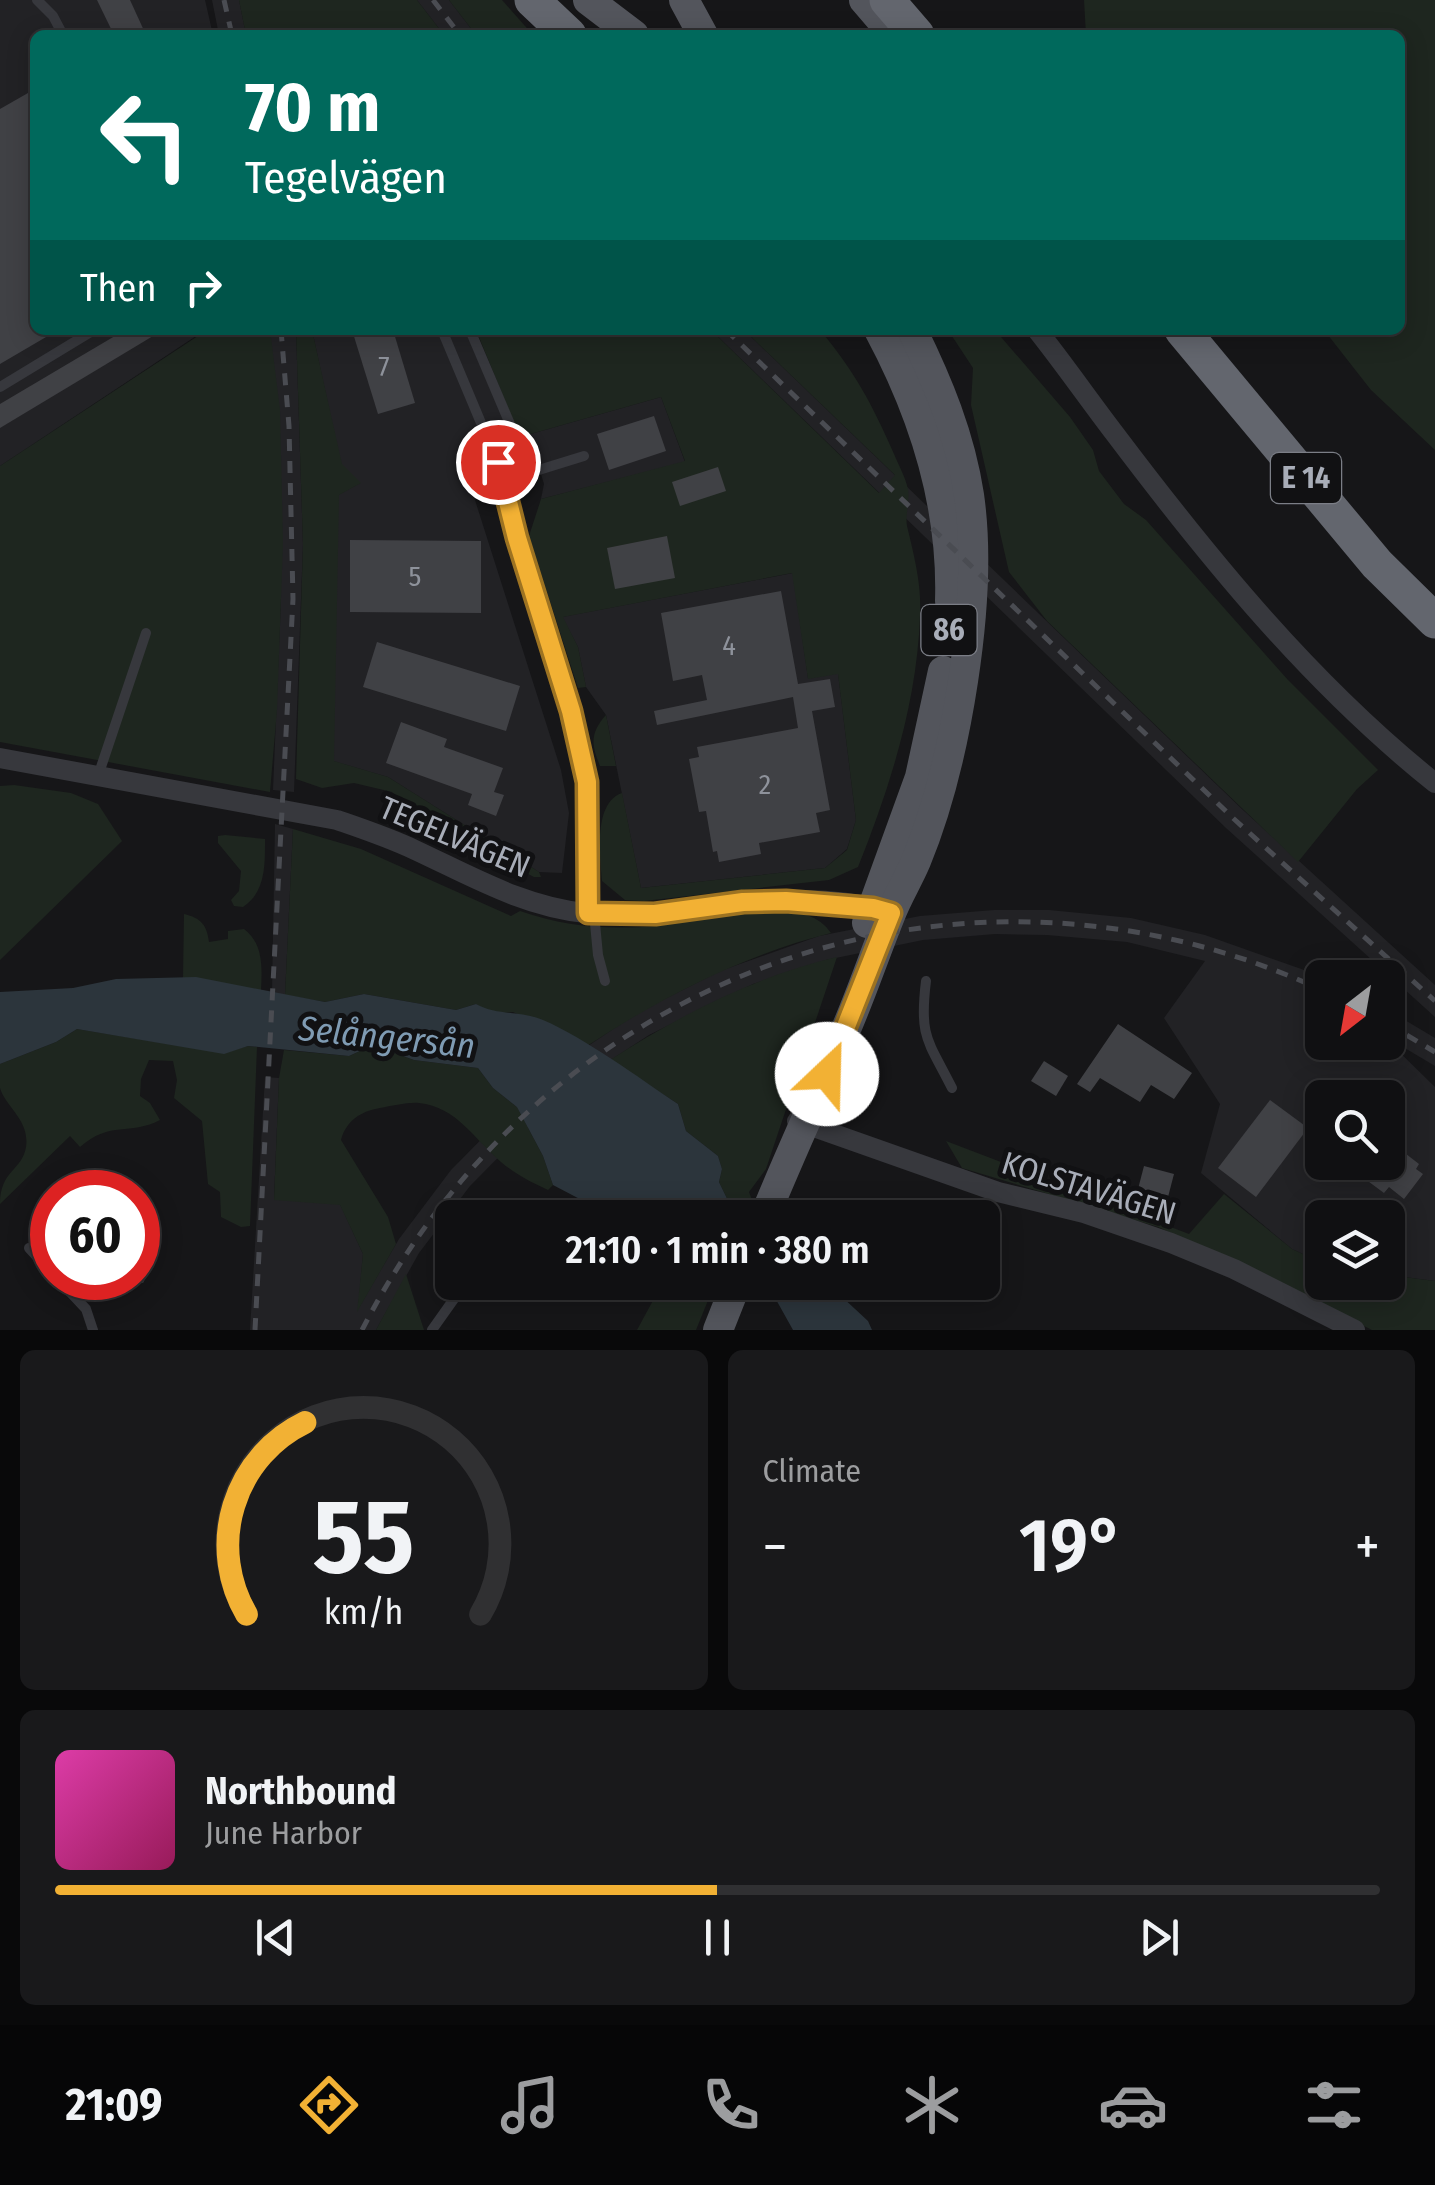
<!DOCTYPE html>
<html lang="en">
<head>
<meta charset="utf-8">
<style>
	:root { --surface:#101012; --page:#19191b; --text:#f1f3f6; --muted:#9c9d9f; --line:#303032; --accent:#f2b134 }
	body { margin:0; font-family:"Fira Sans Condensed",sans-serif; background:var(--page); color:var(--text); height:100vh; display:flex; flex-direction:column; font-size:38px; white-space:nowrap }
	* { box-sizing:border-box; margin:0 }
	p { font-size:32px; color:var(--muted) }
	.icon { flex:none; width:55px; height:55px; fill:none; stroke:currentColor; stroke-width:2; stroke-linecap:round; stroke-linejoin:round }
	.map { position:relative; height:1330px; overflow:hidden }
	.side { display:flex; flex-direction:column; gap:20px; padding:20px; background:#09090a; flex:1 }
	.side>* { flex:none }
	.hud { position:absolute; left:30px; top:30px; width:1375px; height:305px; border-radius:15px; box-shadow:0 5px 25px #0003,0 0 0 2px var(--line); background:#00695c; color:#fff; overflow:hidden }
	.needle { width:65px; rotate:211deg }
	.buttons { position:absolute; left:1305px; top:960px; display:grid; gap:20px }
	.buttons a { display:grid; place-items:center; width:100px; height:100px; border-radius:15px; background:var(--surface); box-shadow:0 5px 25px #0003,0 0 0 2px var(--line); font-size:50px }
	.speed { position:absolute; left:30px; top:1170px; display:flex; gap:20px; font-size:50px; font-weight:700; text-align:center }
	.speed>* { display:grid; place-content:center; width:130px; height:130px; border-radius:50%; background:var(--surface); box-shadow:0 5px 25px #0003,0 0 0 2px var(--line); line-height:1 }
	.speed .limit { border:15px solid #d22; background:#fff; color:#111 }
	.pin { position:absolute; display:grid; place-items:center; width:85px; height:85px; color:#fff; margin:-42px; border:5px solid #fff; border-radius:50%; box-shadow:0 2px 10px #0007 }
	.me { position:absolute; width:110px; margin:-55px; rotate:24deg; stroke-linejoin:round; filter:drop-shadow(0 0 8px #0008) }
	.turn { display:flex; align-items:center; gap:35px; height:210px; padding:0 50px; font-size:45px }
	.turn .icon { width:130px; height:130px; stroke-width:2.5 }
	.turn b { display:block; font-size:70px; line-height:85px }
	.then { display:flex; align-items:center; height:95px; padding:0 50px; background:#0003; gap:20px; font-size:38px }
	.big { font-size:75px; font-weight:600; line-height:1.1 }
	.side .widget { flex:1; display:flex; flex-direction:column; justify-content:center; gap:15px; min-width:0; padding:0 35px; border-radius:15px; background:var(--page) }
	.side .dial { align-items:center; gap:0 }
	.dial svg { height:260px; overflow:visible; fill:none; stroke:var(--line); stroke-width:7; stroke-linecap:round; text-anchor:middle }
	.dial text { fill:var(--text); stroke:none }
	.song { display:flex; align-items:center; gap:30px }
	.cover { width:120px; height:120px; border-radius:15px; background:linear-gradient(135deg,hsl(320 70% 55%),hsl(330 70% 35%)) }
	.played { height:10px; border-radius:5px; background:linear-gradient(90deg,var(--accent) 50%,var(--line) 50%) }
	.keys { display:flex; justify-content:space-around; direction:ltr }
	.heat { display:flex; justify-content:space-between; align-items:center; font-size:55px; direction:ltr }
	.side .tiles { flex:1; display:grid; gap:20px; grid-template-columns:1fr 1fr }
	.widget:last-child { grid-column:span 2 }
	.trip { position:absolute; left:435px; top:1200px; width:565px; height:100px; border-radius:15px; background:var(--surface); box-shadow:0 5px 25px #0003,0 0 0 2px var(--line); font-weight:600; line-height:100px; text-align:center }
	.dock { display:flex; height:160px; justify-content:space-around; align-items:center; background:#060607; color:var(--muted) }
	.dock .icon { width:70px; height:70px }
	.dock .selected { color:var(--accent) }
	.dock b { font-size:45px; color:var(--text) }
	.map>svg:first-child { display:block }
	.built { fill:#222225; fill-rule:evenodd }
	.green { fill:#1e261f }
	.water { fill:#2c353c }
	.building { fill:#404145 }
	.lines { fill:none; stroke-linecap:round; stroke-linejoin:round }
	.lane { stroke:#37383d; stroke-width:10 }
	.street { stroke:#37383d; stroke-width:20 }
	.primary { stroke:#53555c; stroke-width:30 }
	.highway { stroke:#63666e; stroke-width:35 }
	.rail { stroke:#4a4c52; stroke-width:5; stroke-dasharray:12 10; stroke-linecap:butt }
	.route-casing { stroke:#9d7322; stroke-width:25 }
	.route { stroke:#f2b134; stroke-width:18 }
	.labels { text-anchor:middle; stroke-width:10; stroke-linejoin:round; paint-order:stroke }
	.number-label { font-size:28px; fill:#8e929b }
	.shield { fill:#111113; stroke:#7b7e86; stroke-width:2.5 }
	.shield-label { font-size:30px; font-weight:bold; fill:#a8adb8 }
	.street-label { font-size:32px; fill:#a8adb8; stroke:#111113 }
	.water-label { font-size:35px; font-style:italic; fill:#7f9bb3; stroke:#111113 }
</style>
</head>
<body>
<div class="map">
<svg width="1435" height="1330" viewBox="0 0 1435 1330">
	<rect width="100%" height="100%" fill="#161618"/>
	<g class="built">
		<path d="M 0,0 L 205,0 L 213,35 L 35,35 L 35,330 L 205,330 L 0,466 Z"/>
		<path d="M 212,0 L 239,0 L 246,35 L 219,35 Z"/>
		<path d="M 417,0 L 449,0 L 476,35 L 444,35 Z"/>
		<path d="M 268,330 L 296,330 L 303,544 L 294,792 L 273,790 L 281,599 Z"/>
		<path d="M 312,330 L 465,330 L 511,437 L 460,453 L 561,770 L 569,813 L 562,873 L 539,872 L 388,777 L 333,761 L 338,495 L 360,483 L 341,464 Z"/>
		<path d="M 711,330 L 744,330 L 1243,810 L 1435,985 L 1435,1017 L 1226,828 Z"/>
		<path d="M 661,397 L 685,462 L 541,499 L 544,484 L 540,471 L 528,459 L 520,437 Z"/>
		<path d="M 793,573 L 808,678 L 838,673 L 856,820 L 847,849 L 825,868 L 641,888 L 606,715 L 586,687 L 578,647 L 562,617 Z"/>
		<path d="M 275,824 L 293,829 L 285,995 L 272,993 Z"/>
		<path d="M 994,910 L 1049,910 L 1131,918 L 1205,935 L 1324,977 L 1322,1042 L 1388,1041 L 1435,1087 L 1435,1281 L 1388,1275 L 1388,1218 L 1322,1218 L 1322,1263 L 1292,1249 L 1201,1173 L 1220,1104 L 1164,1018 L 1205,961 L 1127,942 L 1047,935 L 995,934 L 923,940 L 826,960 L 753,984 L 649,1035 L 591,1073 L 543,1112 L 470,1186 L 419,1253 L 376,1330 L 250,1330 L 265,1077 L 279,1078 L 274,1199 L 340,1204 L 363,1254 L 358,1309 L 399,1239 L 451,1170 L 527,1093 L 576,1054 L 637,1013 L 720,971 L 819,936 L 920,916 ZM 1322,1098 L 1388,1098 L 1388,1162 L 1322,1162 Z"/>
		<path d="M 1388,1010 L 1435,1038 L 1435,1066 L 1388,1038 Z"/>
	</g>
	<g class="green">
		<path d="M 239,0 L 417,0 L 444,35 L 246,35 Z"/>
		<path d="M 449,0 L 502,0 L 533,35 L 476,35 Z"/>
		<path d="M 1084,0 L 1435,0 L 1435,450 L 1371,390 L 1324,330 L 1400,330 L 1400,35 L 1086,35 Z"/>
		<path d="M 207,330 L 270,330 L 280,410 L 283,543 L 277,710 L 270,792 L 0,742 L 0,466 Z"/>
		<path d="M 296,330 L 312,330 L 342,464 L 361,483 L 339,495 L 334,761 L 388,777 L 539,872 L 541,877 L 534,877 L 442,830 L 412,810 L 392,792 L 354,783 L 322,788 L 296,779 L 303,544 Z"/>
		<path d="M 476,330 L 711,330 L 879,493 L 895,475 L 744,330 L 820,330 C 855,372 872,404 894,454 C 899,466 905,476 908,489 C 910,501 905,514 907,526 C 914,555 922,586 920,616 C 917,703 890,787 858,867 L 829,880 L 644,901 L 625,900 L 602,881 C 600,856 593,803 622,793 L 641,888 L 825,868 L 847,850 L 856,820 L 838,674 L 808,679 L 792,573 L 563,617 L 578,647 L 586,687 L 578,688 L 529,536 L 541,499 L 685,461 L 661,397 L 520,437 Z"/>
		<path d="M 948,330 L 995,330 L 1070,417 L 1093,450 L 1099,471 L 1124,504 L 1146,520 L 1288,680 L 1378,770 L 1357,789 L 1298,862 L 1047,621 L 1009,572 L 971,405 L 973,368 Z"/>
		<path d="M 606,715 L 616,766 L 600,766 C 591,744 590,733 606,715 Z"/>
		<path d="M 14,785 L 71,793 L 98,804 L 122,841 L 0,960 L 0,786 Z"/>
		<path d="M 293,829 L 361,849 L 511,916 L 520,911 C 565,927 609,930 656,926 C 701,922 802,888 831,933 C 743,955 662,997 587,1046 L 513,1012 L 493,1014 L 476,1004 L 456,1010 L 364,994 L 325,1002 L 285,995 Z"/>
		<path d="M 225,835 L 265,839 C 265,864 266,892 243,907 L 234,906 L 231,900 L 239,891 L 241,871 L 218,843 L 218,836 Z"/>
		<path d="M 184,914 C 201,918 207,925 209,942 L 228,939 L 228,931 L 244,929 C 264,944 262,969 261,991 L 183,978 Z"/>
		<path d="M 837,957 L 766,1169 L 749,1192 L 752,1200 L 744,1217 L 733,1211 L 719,1182 L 722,1169 L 718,1156 L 686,1131 L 678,1104 L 610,1060 C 680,1015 756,976 837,957 Z"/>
		<path d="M 77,1029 L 224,1053 L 248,1046 L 257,1047 L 250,1226 L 241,1227 L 221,1217 L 220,1192 L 208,1184 L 202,1121 L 174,1098 L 177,1080 L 173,1061 L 149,1060 L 141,1079 L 140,1096 L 150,1103 L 160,1120 C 129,1136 111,1120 80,1147 L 70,1136 L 0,1204 C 0,1170 22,1171 26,1147 C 30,1120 6,1108 0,1088 C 0,1082 0,1071 0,1064 L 56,1042 Z"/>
		<path d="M 373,1045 L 414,1060 L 478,1068 L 493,1088 L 517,1107 L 543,1156 L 553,1185 L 548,1190 C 530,1182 515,1174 501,1162 C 474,1139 457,1107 419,1103 C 408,1102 392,1106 380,1108 C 361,1111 346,1121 341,1140 L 388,1217 L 396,1244 L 357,1312 L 363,1254 L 340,1205 L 274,1200 L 279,1078 L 284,1050 L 349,1056 Z"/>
		<path d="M 946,1141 L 1189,1234 L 1224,1194 L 1292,1249 L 1322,1263 L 1322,1282 L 1388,1282 L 1388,1275 L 1435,1281 L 1435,1330 L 1372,1330 L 1265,1276 L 1158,1227 L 962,1168 Z"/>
		<path d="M 406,1274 L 424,1330 L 376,1330 Z"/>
		<path d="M 655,1283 L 715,1283 L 696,1330 L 637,1330 L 656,1295 Z"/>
	</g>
	<g class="water">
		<path d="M 196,977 L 325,1002 L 364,994 L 456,1010 L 476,1004 C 497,1016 520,1010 543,1020 C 585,1038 639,1078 678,1104 L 686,1131 L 718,1156 L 722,1169 L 719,1182 L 733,1211 L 744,1217 L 614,1217 L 553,1185 L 543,1156 L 517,1107 L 493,1088 L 478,1068 L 414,1060 L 373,1045 L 349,1056 L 248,1046 L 224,1054 L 77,1029 L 56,1042 L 0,1064 L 0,992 L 73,988 L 116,979 Z"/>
		<path d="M 761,1283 L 827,1283 L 868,1321 L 872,1330 L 793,1330 L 769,1287 Z"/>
	</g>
	<g class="building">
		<path d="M 97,0 L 130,0 L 146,35 L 114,35 Z"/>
		<path d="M 35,89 L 35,330 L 58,330 L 0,364 L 0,109 Z"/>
		<path d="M 125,330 L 163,330 L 0,428 L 0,404 Z"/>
		<path d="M 352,330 L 393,330 L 415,403 L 378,414 Z"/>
		<path d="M 654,416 L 666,451 L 609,470 L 597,434 Z"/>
		<path d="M 718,467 L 726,491 L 680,506 L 672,482 Z"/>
		<path d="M 667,536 L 675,578 L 615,589 L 607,548 Z"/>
		<path d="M 350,540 L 481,541 L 481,613 L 350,612 Z"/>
		<path d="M 781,591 L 798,684 L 830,679 L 835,707 L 812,711 L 830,810 L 816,813 L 820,832 L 759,843 L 761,854 L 719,862 L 717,851 L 713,852 L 706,811 L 699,812 L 689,759 L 699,757 L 697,747 L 798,728 L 793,697 L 657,725 L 654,711 L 707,700 L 702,675 L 673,681 L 661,613 Z"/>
		<path d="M 377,642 L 520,686 L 506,731 L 363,687 Z"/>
		<path d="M 401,722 L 447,739 L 444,747 L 503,768 L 494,792 L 504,795 L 496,816 L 468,805 L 472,794 L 386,763 Z"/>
		<path d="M 1118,1024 L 1192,1073 L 1174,1099 L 1151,1085 L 1140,1102 L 1100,1078 L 1090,1092 L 1077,1084 Z"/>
		<path d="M 1044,1061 L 1068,1076 L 1056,1096 L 1031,1081 Z"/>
		<path d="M 1270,1100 L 1308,1128 L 1256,1197 L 1218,1168 Z"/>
		<path d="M 1388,1140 L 1419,1164 L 1416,1169 L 1423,1174 L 1404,1199 L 1389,1187 L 1384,1193 L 1357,1173 L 1365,1162 L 1388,1162 Z"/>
		<path d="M 1144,1166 L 1174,1174 L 1168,1197 L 1138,1189 Z"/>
		<path d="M 146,1244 L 159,1251 L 143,1283 L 131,1278 L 138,1278 L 138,1261 Z"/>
	</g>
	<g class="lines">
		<g class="lane">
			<path d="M 37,0 L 53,16 L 63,35"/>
			<path d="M 442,330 L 497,461"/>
			<path d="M 470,330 L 510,424 L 521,475"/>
			<path d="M 0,387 L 94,330"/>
			<path d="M 503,481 L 584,456"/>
			<path d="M 98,776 L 146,633"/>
			<path d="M 594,913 L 598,955 L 605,981"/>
			<path d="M 926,981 C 919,1038 928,1040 952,1088"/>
			<path d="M 29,1248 L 52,1273"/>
			<path d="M 57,1278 L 86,1309 L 93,1330"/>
			<path d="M 432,1330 L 466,1282"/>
		</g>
		<g class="street">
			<path d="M 1037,330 C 1064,364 1089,400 1115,434 C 1210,560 1311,684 1435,783"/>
			<path d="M 497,462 L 517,537 L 571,711 L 587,782 L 588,913"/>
			<path d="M 0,758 L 337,820 C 363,829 390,838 415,850 C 471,876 524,907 586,913 C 684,922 785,882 882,910"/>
			<path d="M 797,1121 L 998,1192 L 1084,1213 L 1171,1243 L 1234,1269 L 1355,1330"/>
		</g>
		<g class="primary">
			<path d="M 588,0 L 634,35"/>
			<path d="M 684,0 L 703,35"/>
			<path d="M 864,0 L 894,35"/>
			<path d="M 879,330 C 924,414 953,505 950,601"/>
			<path d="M 867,923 L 920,777 L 943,671"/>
			<path d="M 764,1218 C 790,1154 819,1092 846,1029 C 862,992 875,953 890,916 C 897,897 908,880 916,861 C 956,764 984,598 969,495 C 960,436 938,383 912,330"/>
			<path d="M 718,1330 L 737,1282"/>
		</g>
		<g class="highway">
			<path d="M 532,0 L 569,35"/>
			<path d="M 887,0 L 917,35"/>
			<path d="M 1182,330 L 1377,564 L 1435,621"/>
		</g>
		<g class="rail">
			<path d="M 224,0 L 232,35"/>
			<path d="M 433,0 L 460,35"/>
			<path d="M 726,330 L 1234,819 L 1435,1001"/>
			<path d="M 1388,1024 L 1435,1052"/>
			<path d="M 255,1330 L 293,599 L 289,426 L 281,330"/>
			<path d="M 362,1330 C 544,975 956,822 1322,990"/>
		</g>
	</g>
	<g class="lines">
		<g class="route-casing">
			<path id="route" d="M 498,462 L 517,538 L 571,711 L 587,782 L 588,913 L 655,914 L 743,902 L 786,901 L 873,908 L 891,913 L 827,1074"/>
		</g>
		<use href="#route" class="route"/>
	</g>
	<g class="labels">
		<g class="number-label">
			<text x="384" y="376">7</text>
			<text x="415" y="586">5</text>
			<text x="729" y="655">4</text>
			<text x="765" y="794">2</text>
		</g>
		<g class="shield">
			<rect x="1271" y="453" width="70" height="50" rx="8"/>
			<rect x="921.5" y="605" width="55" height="50" rx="8"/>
		</g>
		<g class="shield-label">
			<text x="1306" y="488">E 14</text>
			<text x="949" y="640">86</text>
		</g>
		<g class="street-label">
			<text transform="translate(455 837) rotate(23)" y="11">TEGELVÄGEN</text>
			<text transform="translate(1089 1188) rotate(17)" y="11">KOLSTAVÄGEN</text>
		</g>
		<g class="water-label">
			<text transform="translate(387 1037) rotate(6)" y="12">Selångersån</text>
		</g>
	</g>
</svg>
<div class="buttons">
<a><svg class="needle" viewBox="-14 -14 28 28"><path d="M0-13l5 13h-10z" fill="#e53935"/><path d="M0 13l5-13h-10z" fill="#9c9d9f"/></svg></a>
<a><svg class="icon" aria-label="search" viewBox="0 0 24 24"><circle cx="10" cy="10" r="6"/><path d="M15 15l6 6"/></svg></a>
<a><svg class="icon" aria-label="layers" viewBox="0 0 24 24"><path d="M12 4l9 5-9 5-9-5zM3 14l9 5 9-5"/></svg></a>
</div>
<div class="speed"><div class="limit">60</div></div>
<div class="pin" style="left:498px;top:462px;background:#d93025"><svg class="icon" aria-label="arrive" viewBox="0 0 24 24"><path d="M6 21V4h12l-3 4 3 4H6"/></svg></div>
<svg class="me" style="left:827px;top:1074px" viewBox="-20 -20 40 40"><circle r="19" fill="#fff"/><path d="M0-13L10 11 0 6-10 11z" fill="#f2b134"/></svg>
<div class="trip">21:10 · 1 min · 380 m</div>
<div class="hud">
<div class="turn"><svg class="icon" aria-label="left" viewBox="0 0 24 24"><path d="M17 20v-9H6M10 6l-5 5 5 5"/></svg><div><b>70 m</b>Tegelvägen</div></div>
<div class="then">Then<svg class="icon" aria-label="right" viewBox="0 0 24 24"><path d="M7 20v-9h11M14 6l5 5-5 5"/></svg></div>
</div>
</div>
<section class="side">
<div class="tiles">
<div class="widget dial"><svg viewBox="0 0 100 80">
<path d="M14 69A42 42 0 1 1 86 69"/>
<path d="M14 69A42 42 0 0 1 32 10" stroke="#f2b134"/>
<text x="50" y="56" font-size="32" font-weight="700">55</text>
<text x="50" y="72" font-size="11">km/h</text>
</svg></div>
<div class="widget"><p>Climate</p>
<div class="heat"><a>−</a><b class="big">19°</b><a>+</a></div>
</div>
<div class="widget">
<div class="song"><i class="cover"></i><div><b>Northbound</b><p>June Harbor</p></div></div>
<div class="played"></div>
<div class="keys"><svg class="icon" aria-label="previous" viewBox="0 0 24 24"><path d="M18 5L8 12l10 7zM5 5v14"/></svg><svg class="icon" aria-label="pause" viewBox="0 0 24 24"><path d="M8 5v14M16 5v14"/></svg><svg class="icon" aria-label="next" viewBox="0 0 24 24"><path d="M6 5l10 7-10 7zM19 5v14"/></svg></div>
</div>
</div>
</section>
<nav class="dock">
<b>21:09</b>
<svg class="icon selected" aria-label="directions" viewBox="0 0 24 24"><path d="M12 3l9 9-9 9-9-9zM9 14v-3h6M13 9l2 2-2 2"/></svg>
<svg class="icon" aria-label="music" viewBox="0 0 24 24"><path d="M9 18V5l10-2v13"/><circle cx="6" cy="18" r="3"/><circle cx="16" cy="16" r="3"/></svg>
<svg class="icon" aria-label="phone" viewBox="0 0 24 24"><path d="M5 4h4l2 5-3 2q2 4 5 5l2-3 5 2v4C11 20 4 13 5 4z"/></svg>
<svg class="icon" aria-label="climate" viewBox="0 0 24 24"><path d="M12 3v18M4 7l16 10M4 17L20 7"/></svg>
<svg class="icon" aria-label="car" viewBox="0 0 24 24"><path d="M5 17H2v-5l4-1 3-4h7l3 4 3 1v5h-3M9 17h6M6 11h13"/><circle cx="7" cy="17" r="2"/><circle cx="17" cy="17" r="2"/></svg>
<svg class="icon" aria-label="filters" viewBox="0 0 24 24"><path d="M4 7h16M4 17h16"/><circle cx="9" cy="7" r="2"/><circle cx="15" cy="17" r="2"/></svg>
</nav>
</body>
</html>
